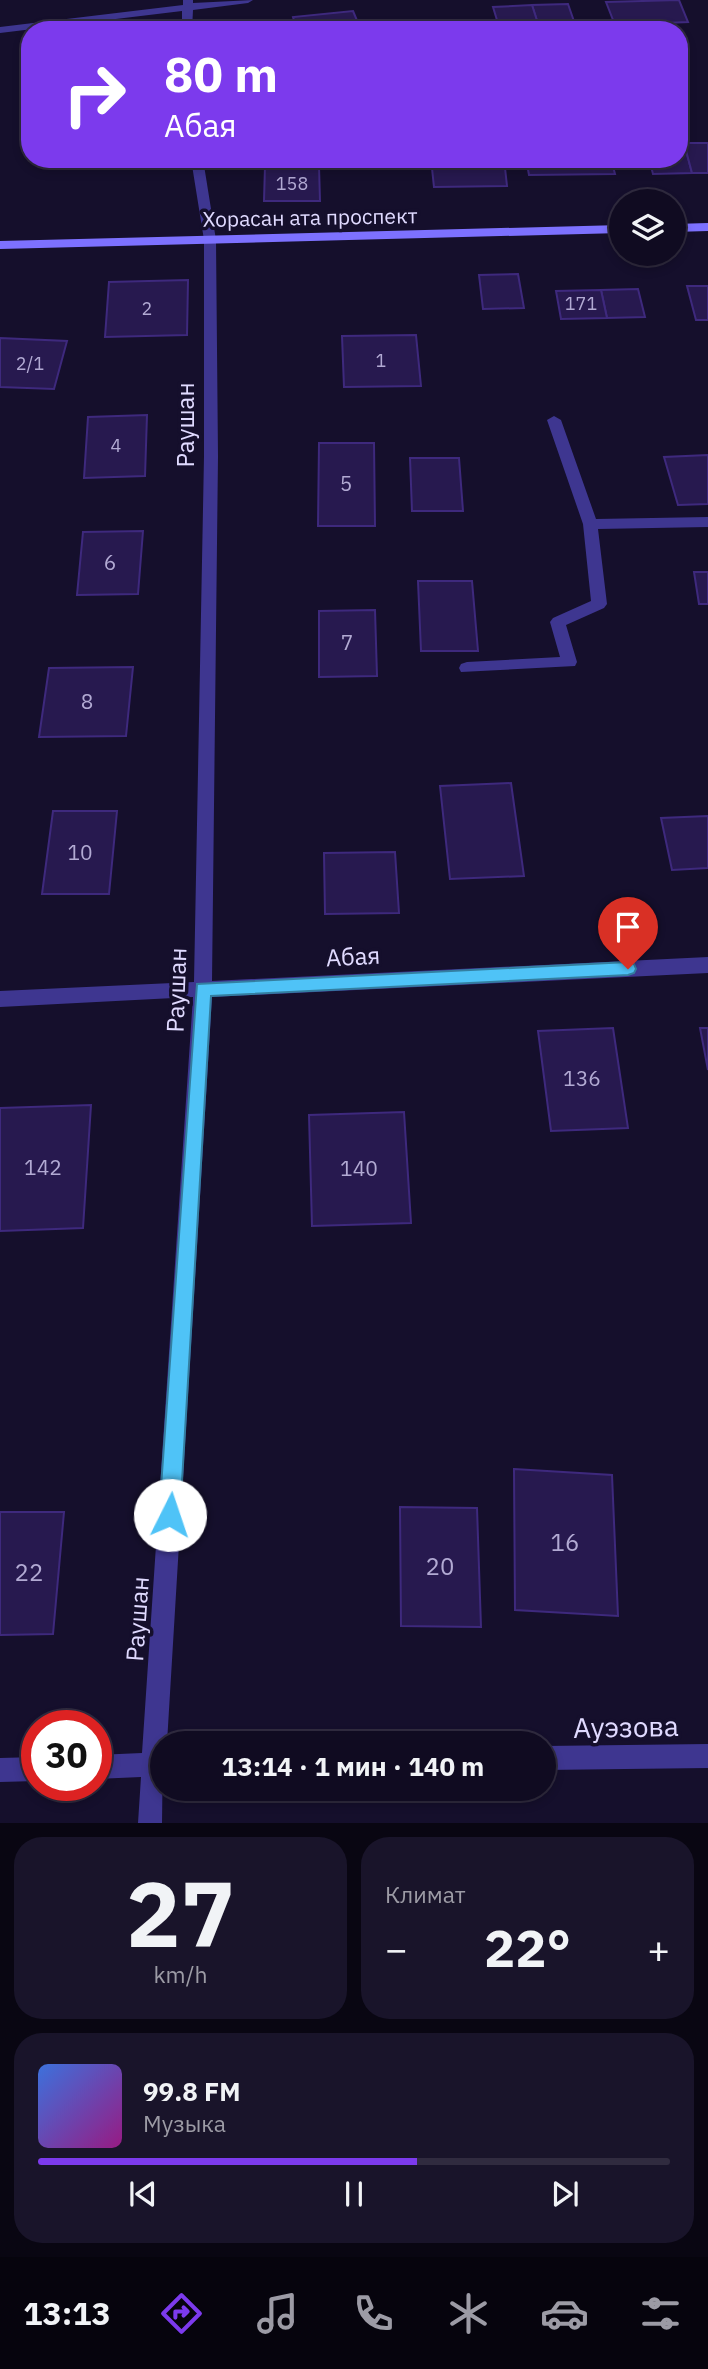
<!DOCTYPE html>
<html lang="ru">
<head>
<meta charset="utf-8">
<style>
	:root { --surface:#100b21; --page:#19142a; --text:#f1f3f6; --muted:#9c9ba5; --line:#302b3f; --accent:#7c3aed }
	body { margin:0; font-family:"IBM Plex Sans",sans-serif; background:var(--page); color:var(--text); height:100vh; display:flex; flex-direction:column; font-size:26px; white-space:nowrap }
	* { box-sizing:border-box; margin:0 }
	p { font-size:23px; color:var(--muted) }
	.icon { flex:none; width:38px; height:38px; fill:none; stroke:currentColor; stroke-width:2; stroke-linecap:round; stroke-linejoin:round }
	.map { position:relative; height:1823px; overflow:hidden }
	.sheet { display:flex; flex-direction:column; gap:14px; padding:14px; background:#090612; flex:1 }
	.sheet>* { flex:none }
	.banner { position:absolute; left:21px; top:21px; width:667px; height:147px; border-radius:28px; box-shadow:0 4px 10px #0003,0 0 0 2px var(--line); background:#7c3aed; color:#fff; overflow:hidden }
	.tools { position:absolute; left:609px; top:189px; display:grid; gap:14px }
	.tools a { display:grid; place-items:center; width:77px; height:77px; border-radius:50%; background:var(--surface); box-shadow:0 4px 10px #0003,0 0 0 2px var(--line); font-size:35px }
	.speed { position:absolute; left:21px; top:1710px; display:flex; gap:14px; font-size:35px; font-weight:700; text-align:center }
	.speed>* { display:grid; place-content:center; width:91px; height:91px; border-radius:50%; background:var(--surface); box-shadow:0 4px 10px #0003,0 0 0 2px var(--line); line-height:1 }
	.speed .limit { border:10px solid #d22; background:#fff; color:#111 }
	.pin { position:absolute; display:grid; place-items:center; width:60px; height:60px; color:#fff; margin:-72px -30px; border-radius:50% 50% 50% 0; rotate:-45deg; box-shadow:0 0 7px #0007 }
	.pin .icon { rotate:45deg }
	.me { position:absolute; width:77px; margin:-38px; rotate:4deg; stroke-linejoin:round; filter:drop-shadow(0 0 5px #0008) }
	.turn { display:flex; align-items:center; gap:24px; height:147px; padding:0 28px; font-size:32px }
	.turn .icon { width:91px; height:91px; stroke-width:2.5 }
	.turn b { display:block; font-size:49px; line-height:60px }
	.big { font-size:52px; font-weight:700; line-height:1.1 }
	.sheet .card { flex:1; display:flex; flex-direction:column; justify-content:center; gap:10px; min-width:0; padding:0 24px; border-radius:28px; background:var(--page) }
	.sheet .dial { align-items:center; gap:0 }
	.dial b { font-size:91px; line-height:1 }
	.song { display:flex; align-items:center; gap:21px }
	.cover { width:84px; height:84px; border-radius:10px; background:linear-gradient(135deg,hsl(220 70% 55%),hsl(310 70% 35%)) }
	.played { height:7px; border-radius:4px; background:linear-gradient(90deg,var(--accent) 60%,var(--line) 60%) }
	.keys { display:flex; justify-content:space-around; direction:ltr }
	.heat { display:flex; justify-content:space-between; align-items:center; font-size:38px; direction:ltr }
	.sheet .tiles { flex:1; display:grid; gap:14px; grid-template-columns:1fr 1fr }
	.card:last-child { grid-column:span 2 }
	.trip { position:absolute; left:150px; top:1731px; width:406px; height:70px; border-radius:35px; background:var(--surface); box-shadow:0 4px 10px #0003,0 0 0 2px var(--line); font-weight:700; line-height:70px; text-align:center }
	.tabs { display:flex; height:112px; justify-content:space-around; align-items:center; background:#06040d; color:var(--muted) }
	.tabs .icon { width:49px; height:49px }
	.tabs .active { color:var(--accent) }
	.tabs b { font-size:32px; color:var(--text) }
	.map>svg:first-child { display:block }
	.building { fill:#27194f; stroke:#3e297d; stroke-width:2 }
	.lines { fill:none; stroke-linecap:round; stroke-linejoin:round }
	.minor { fill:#3e3690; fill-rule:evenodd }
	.secondary { fill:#7d71ff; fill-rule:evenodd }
	.route { fill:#4fc3f7; stroke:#337fa1; stroke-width:2 }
	.labels { text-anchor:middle; stroke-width:7; stroke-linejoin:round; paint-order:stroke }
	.far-number-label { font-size:18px; fill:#b2aad3 }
	.far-street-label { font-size:21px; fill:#e0daff; stroke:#150f2c }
	.number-label { font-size:21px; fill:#b2aad3 }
	.street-label { font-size:24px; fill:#e0daff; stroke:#150f2c }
	.near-number-label { font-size:24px; fill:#b2aad3 }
	.near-street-label { font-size:28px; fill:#e0daff; stroke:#150f2c }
</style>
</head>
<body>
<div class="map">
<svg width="708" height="1823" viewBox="0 0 708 1823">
	<rect width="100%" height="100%" fill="#150f2c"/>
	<g class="building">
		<path d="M 679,0 L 688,22 L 615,25 L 606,2 Z"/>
		<path d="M 568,4 L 577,30 L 540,30 L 532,5 Z"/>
		<path d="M 532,5 L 540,30 L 500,30 L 493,7 Z"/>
		<path d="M 353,11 L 361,30 L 297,30 L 293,17 Z"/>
		<path d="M 443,21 L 444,30 L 402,30 L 401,22 Z"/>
		<path d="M 679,143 L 684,143 L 692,173 L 653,174 L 649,159 L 679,159 Z"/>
		<path d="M 684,143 L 708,143 L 708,173 L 692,173 Z"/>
		<path d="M 431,159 L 504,159 L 507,186 L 434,187 Z"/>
		<path d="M 526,159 L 611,159 L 615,174 L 529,175 Z"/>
		<path d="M 265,166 L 319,166 L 320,201 L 264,201 Z"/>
		<path d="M 518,274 L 524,308 L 483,309 L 479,275 Z"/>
		<path d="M 188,280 L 187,335 L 105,337 L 109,282 Z"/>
		<path d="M 687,286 L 708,286 L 708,320 L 696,320 Z"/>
		<path d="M 638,289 L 645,317 L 607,318 L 601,290 Z"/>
		<path d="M 601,290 L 607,318 L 561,319 L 556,291 Z"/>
		<path d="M 416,335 L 421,386 L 344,387 L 342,336 Z"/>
		<path d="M 0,338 L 67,341 L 54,389 L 0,387 Z"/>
		<path d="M 147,415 L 145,476 L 84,478 L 88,417 Z"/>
		<path d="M 319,443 L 374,443 L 375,526 L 318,526 Z"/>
		<path d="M 708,455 L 708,504 L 678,505 L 664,457 Z"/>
		<path d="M 410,458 L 459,458 L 463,511 L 412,511 Z"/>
		<path d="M 143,531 L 138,594 L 77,595 L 83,532 Z"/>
		<path d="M 694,572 L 708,572 L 708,604 L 699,604 Z"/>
		<path d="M 418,581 L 472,581 L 478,651 L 421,651 Z"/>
		<path d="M 375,610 L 377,676 L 319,677 L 319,611 Z"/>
		<path d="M 133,667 L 126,736 L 39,737 L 49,668 Z"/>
		<path d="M 511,783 L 524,876 L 450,879 L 440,786 Z"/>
		<path d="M 53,811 L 117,811 L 109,894 L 42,894 Z"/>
		<path d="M 708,816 L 708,868 L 672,870 L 661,818 Z"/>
		<path d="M 395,852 L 399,913 L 325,914 L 324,853 Z"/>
		<path d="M 613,1028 L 628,1128 L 551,1131 L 538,1031 Z"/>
		<path d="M 700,1028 L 708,1028 L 708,1070 Z"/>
		<path d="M 91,1105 L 83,1228 L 0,1231 L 0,1108 Z"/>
		<path d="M 404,1112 L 411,1223 L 312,1226 L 309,1115 Z"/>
		<path d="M 514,1469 L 612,1475 L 618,1616 L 515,1610 Z"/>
		<path d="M 400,1507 L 477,1508 L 481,1627 L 401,1626 Z"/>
		<path d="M 0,1512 L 64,1512 L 53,1634 L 0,1635 Z"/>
	</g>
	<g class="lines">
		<g class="minor">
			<path d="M 183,0 L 193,0 L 193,3 L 253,0 L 248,3 L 193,10 L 192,30 L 182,30 L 182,11 L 0,33 L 0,27 L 183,5 Z"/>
			<path d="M 191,159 L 203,159 L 216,240 L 218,456 L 212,981 L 708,957 L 708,973 L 212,997 L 167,1743 L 163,1743 L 162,1823 L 138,1823 L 141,1777 L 96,1779 L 96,1755 L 142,1753 L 193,997 L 0,1007 L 0,991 L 194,982 L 204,456 L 204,240 Z"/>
			<path d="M 554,416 L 561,420 L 596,519 L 708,517 L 708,527 L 598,529 L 607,604 L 604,608 L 566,625 L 577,662 L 575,666 L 461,672 L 459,668 L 461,664 L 467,662 L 560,657 L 550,622 L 553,618 L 591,601 L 583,524 L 547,420 Z"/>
			<path d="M 708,1744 L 708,1768 L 544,1770 L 544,1746 Z"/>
			<path d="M 37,1757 L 37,1781 L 0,1782 L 0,1758 Z"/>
		</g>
		<g class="secondary">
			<path d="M 708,223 L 708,231 L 674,232 L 674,224 Z"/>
			<path d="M 621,225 L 621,233 L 0,249 L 0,241 Z"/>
		</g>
	</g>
	<path class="route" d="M 628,962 L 634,964 L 636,969 L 634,973 L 628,975 L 211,996 L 180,1515 L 177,1522 L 170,1525 L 162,1522 L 159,1515 L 197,984 Z"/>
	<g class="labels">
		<g class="far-number-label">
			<text x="292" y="190">158</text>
			<text x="581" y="310">171</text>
			<text x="147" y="315">2</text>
			<text x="381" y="367">1</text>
			<text x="30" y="370">2/1</text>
			<text x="116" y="452">4</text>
		</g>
		<g class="far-street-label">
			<text transform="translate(310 218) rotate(-1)" y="7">Хорасан ата проспект</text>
		</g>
		<g class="number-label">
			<text x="346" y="491">5</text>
			<text x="110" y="570">6</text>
			<text x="347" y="650">7</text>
			<text x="87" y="709">8</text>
			<text x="80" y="860">10</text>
			<text x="582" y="1086">136</text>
			<text x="43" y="1175">142</text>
			<text x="359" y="1176">140</text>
		</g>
		<g class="street-label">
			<text transform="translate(186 425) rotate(-90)" y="8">Раушан</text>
			<text transform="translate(353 957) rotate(-3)" y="8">Абая</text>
			<text transform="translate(177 990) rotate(-88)" y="8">Раушан</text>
			<text transform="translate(138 1619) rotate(-86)" y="8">Раушан</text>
		</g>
		<g class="near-number-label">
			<text x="565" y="1551">16</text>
			<text x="440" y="1575">20</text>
			<text x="29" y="1581">22</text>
		</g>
		<g class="near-street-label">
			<text transform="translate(626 1727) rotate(-1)" y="10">Ауэзова</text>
		</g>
	</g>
</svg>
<div class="tools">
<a><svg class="icon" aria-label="layers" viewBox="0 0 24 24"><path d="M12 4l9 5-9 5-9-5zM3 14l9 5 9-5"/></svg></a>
</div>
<div class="speed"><div class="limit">30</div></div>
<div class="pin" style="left:628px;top:969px;background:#d93025"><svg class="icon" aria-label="arrive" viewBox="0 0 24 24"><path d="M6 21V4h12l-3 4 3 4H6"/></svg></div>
<svg class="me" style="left:170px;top:1515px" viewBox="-20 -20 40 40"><circle r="19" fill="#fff"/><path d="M0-13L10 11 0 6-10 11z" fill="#4fc3f7"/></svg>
<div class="trip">13:14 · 1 мин · 140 m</div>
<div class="banner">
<div class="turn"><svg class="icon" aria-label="right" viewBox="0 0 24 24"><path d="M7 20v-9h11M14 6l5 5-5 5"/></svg><div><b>80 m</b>Абая</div></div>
</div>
</div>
<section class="sheet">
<div class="tiles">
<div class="card dial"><b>27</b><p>km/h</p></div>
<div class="card"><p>Климат</p>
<div class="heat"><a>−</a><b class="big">22°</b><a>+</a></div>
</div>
<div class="card">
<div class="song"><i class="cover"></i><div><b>99.8 FM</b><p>Музыка</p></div></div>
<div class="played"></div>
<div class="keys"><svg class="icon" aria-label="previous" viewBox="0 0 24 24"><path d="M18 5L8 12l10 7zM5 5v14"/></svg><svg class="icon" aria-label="pause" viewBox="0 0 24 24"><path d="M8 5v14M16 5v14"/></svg><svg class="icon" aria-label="next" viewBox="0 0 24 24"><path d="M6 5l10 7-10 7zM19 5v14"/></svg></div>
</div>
</div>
</section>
<nav class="tabs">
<b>13:13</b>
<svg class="icon active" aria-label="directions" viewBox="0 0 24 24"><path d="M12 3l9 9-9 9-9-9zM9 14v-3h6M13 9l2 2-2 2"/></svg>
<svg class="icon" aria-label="music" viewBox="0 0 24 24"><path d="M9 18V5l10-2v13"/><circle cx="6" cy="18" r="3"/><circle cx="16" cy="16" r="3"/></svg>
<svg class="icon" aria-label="phone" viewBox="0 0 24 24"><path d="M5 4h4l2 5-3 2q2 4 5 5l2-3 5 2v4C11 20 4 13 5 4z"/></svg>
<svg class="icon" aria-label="climate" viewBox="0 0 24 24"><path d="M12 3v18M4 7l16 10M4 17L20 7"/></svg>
<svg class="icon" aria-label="car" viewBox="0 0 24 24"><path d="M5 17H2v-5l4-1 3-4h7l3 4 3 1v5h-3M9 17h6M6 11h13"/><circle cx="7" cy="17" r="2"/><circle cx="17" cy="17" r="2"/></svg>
<svg class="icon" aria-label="filters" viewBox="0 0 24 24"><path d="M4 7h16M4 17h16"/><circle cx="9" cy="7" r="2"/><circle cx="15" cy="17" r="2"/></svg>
</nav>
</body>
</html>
